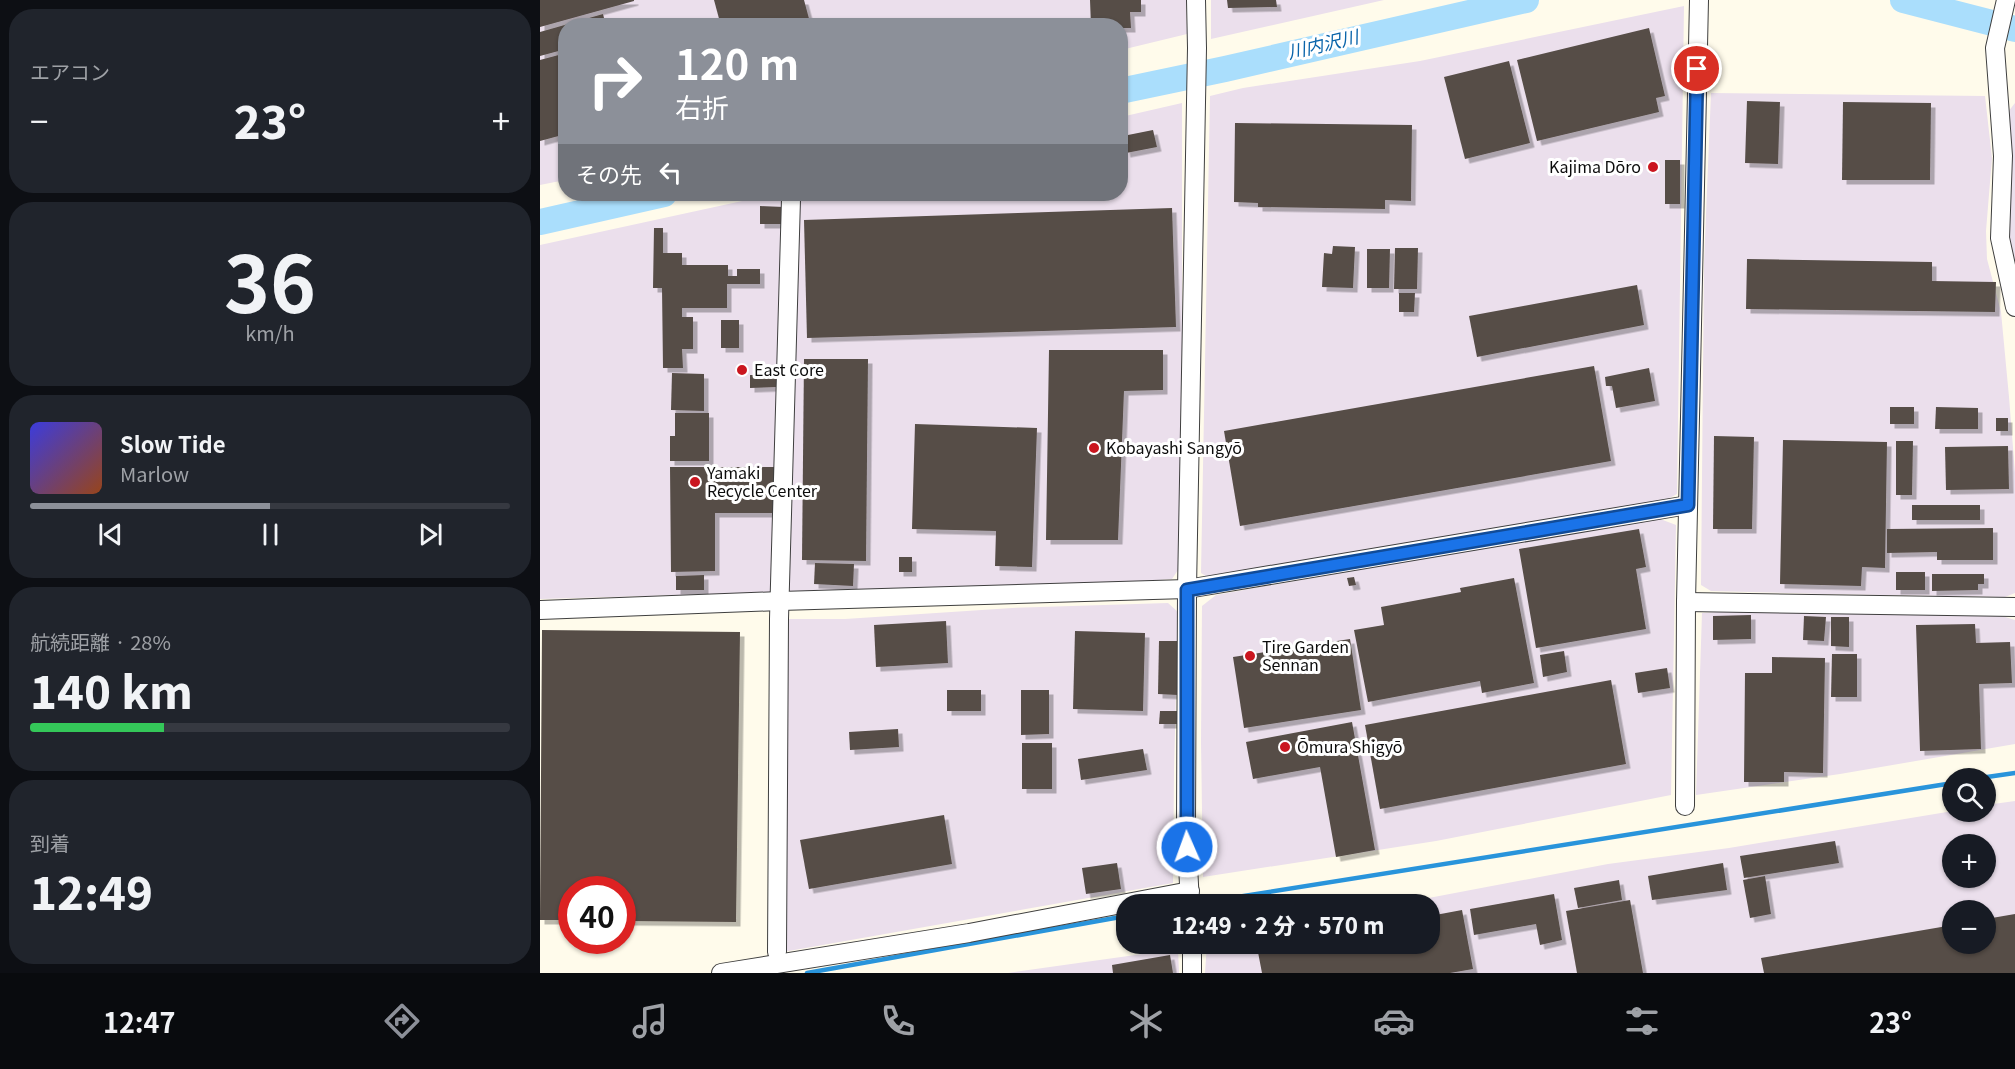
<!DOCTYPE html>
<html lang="ja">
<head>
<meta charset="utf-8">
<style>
	:root { --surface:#171b24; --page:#20242c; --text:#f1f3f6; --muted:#9ea1a6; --line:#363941; --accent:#8c9099 }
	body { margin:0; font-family:Georgia,"Noto Sans JP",serif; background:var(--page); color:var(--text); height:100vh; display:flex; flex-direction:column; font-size:22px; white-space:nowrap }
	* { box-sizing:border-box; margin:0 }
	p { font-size:20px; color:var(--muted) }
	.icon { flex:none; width:33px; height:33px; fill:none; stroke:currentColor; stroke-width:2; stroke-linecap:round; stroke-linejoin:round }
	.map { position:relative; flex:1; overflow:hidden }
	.drawer { display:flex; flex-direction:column; gap:9px; padding:9px; background:#0d0f14; width:540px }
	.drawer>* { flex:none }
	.guide { position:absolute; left:18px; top:18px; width:570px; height:183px; border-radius:24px; box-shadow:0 2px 4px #0004; background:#8c9099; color:#fff; overflow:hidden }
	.fabs { position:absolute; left:1402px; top:768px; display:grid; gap:12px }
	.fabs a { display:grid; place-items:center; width:54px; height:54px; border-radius:50%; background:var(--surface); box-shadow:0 2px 4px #0004; font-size:30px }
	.speed { position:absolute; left:18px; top:876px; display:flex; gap:12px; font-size:30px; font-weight:700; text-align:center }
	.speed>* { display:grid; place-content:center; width:78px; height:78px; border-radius:50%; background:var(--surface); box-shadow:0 2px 4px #0004; line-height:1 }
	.speed .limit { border:9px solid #d22; background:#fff; color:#111 }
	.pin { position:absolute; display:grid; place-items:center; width:51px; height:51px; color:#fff; margin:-26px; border:3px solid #fff; border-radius:50%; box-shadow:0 2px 6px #0007 }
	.me { position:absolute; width:66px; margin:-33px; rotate:358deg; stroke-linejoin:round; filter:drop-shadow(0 0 4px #0008) }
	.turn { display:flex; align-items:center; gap:21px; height:126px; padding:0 18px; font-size:27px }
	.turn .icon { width:78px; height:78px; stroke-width:2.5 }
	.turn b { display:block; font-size:42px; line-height:51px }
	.then { display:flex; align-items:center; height:57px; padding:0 18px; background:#0003; gap:12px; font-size:22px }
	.big { font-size:45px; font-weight:800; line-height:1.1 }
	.drawer .widget { flex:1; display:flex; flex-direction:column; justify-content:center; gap:9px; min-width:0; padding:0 21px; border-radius:24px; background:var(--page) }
	.drawer .dial { align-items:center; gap:0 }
	.dial b { font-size:78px; line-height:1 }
	.song { display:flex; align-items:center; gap:18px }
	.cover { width:72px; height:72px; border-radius:9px; background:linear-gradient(135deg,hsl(240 70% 55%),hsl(20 70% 35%)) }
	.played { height:6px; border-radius:3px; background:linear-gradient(90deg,var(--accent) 50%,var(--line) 50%) }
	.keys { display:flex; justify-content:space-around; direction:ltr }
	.heat { display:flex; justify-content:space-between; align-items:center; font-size:33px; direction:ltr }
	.charge { height:9px; border-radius:4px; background:linear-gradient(90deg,#34c759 28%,var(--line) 0) }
	.trip { position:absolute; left:576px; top:894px; width:324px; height:60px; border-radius:24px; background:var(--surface); box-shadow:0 2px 4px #0004; font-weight:800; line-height:60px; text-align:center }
	.menu { display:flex; height:96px; justify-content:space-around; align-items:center; background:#090b0e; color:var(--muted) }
	.menu .icon { width:42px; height:42px }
	.menu .on { color:var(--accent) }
	.menu b { font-size:27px; color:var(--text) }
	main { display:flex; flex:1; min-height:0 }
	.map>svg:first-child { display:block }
	.industrial { fill:#ebdfec; fill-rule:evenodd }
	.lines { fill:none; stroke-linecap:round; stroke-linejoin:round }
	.stream { stroke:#2994db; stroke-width:4.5 }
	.river { stroke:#aadefc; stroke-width:26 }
	.building { fill:#564d47; filter:url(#shadow) }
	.minor-casing { stroke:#3f3f3f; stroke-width:20 }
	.minor { stroke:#fff; stroke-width:18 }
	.route-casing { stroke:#114b97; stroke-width:15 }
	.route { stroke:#1a73e8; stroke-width:10 }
	.poi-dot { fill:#ca161f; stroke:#fff; stroke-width:2 }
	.labels { text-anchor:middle; stroke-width:6; stroke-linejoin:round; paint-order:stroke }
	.poi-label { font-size:16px; fill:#0c0c0c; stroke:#fff; text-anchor:start }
	.water-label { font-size:18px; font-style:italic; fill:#0964aa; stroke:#fff }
</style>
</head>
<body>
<main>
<section class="drawer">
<div class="widget"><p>エアコン</p>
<div class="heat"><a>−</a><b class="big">23°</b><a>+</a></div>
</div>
<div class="widget dial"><b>36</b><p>km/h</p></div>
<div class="widget">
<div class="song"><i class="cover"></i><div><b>Slow Tide</b><p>Marlow</p></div></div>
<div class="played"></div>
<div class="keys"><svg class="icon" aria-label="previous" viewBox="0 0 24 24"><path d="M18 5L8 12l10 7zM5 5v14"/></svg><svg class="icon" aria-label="pause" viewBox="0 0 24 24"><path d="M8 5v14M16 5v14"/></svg><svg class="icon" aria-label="next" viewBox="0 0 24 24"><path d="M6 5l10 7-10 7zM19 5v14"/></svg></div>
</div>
<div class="widget"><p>航続距離 · 28%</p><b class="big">140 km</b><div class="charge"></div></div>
<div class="widget"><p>到着</p><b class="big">12:49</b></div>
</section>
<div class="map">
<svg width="1475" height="973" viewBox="0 0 1475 973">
	<defs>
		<filter id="shadow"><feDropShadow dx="4.5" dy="4.5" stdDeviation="0" flood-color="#0004"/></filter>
	</defs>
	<rect width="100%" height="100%" fill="#fffbeb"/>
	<g class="industrial">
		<path d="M 0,0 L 646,0 L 647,34 L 581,50 L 580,26 L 26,26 L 25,180 L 0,185 Z"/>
		<path d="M 671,0 L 844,0 L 671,39 Z"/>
		<path d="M 1144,6 L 1137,494 L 1126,500 L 672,580 L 661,573 L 670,96 L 703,88 L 880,61 Z"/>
		<path d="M 1171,93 L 1445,96 L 1452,158 L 1446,231 L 1447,259 L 1461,312 L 1469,397 L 1475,473 L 1475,593 L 1465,597 L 1283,594 L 1171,591 L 1161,585 L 1164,263 Z"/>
		<path d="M 642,103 L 642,350 L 638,570 L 632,579 L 581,583 L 0,599 L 0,245 L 234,194 L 580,194 L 581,117 Z"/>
		<path d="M 1475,103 L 1475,269 L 1469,240 L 1472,170 L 1468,112 Z"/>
		<path d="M 1115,517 L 1136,525 L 1131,795 L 896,841 L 663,877 L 661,742 L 662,606 L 676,595 Z"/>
		<path d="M 628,603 L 638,612 L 634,770 L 633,883 L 243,952 L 245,619 L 305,619 L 472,608 Z"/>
		<path d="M 1206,610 L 1452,613 L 1475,620 L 1475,744 L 1300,774 L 1156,795 L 1162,613 Z"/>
		<path d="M 1475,801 L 1475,973 L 665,973 L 667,944 L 890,944 L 890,904 L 857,904 L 1068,864 L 1189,848 L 1413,811 L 1446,812 L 1446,805 ZM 1413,844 L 1446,844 L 1446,878 L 1413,878 ZM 1413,910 L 1446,910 L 1446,944 L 1413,944 Z"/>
		<path d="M 638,949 L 639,973 L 468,973 Z"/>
	</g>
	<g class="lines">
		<g class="stream">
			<path d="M 1440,778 L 1475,773"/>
			<path d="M 653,904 L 1413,783"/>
			<path d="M 267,973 L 586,916"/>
		</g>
		<g class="river">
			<path d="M 1363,0 L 1475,29"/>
			<path d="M 580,91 L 685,69 L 986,0"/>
			<path d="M 0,222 L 124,194"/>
		</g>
	</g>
	<g class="building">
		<path d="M 0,0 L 94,0 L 94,1 L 0,27 Z"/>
		<path d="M 174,0 L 264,0 L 271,26 L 181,26 Z"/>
		<path d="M 550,0 L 601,0 L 601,12 L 590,12 L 591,28 L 580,28 L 580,26 L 551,26 Z"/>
		<path d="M 687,0 L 736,0 L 737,7 L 688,8 Z"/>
		<path d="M 63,14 L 66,26 L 26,26 L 26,49 L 0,56 L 0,32 Z"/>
		<path d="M 1109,28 L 1125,96 L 1116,98 L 1119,112 L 997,141 L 977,60 Z"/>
		<path d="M 26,53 L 26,134 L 0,141 L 0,60 Z"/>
		<path d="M 969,61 L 990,143 L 925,159 L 904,77 Z"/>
		<path d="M 1207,101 L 1240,102 L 1238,164 L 1205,163 Z"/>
		<path d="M 1303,102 L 1391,103 L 1390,180 L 1302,180 Z"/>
		<path d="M 695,123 L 872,125 L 871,201 L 845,200 L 845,209 L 718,207 L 718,203 L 694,202 Z"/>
		<path d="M 613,130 L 617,147 L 586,153 L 583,136 Z"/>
		<rect x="1125" y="160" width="15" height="44"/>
		<path d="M 220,206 L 244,207 L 243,224 L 220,224 Z"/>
		<path d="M 632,208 L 636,327 L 267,338 L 264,220 Z"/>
		<path d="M 114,228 L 123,228 L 123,253 L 142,253 L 142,265 L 188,265 L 188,276 L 197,276 L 197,269 L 220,269 L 220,284 L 187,284 L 187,308 L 142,308 L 142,317 L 153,317 L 153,349 L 142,349 L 143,368 L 123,368 L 122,288 L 113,288 Z"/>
		<path d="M 793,246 L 815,247 L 813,288 L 782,287 L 784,253 L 792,254 Z"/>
		<path d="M 855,248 L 878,248 L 877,289 L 854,289 Z"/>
		<path d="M 827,249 L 850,249 L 849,288 L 827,288 Z"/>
		<path d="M 1207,259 L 1392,262 L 1392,281 L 1456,282 L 1455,312 L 1206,309 Z"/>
		<path d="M 1097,285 L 1104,325 L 937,357 L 929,316 Z"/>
		<path d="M 859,293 L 875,293 L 874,312 L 859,312 Z"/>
		<rect x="181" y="320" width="18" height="28"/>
		<path d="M 509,350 L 623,350 L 623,390 L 584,391 L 578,540 L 506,540 Z"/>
		<path d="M 264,359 L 328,359 L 326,561 L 262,560 Z"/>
		<path d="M 1054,366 L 1071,461 L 700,526 L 684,431 Z"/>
		<path d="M 1109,368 L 1115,401 L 1076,408 L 1072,386 L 1066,386 L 1065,377 Z"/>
		<path d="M 132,373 L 164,374 L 164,411 L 131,410 Z"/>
		<path d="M 210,375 L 237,375 L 237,387 L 210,388 Z"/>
		<rect x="1350" y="407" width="24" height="17"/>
		<path d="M 1396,407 L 1438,408 L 1438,429 L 1395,429 Z"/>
		<path d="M 135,413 L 169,413 L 169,461 L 130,461 L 130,436 L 135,436 Z"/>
		<rect x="1456" y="418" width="12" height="13"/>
		<path d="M 375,424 L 497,428 L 492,567 L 455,566 L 456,531 L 372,529 Z"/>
		<path d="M 1174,436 L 1214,437 L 1212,529 L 1173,529 Z"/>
		<path d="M 1243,440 L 1347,442 L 1345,568 L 1322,567 L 1321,586 L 1240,584 Z"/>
		<path d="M 1356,441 L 1373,441 L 1372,495 L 1356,495 Z"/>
		<path d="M 1468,446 L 1469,489 L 1406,490 L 1405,447 Z"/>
		<path d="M 130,467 L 239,467 L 240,513 L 175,513 L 175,571 L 131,572 Z"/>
		<rect x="1372" y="505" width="68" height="15"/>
		<path d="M 1453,528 L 1453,560 L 1397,560 L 1397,552 L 1347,553 L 1347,529 Z"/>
		<path d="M 1099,529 L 1106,567 L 1096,569 L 1106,629 L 996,648 L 979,549 Z"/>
		<rect x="359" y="557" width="13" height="15"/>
		<path d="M 275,563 L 314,564 L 313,586 L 274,584 Z"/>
		<rect x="1356" y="572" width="29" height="18"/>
		<path d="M 1392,574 L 1444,574 L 1444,584 L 1438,584 L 1438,590 L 1392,591 Z"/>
		<path d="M 164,575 L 164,590 L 136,590 L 136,576 Z"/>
		<path d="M 814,577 L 816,585 L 809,586 L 807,578 Z"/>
		<path d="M 974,578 L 994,683 L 942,693 L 940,681 L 828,702 L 814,630 L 844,625 L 841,607 L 921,592 L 920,588 Z"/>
		<path d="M 1211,615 L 1211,639 L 1173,640 L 1173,616 Z"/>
		<path d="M 1264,616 L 1286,617 L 1284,641 L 1263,640 Z"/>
		<path d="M 1291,617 L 1309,617 L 1309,647 L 1291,646 Z"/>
		<path d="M 406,621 L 408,663 L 336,667 L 334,625 Z"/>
		<path d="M 1435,624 L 1436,643 L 1470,642 L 1472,683 L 1439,684 L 1441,749 L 1380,751 L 1376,625 Z"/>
		<path d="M 2,630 L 200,632 L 196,922 L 82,921 L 82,890 L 32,890 L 32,920 L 0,920 Z"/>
		<path d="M 535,631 L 605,633 L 603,711 L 533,709 Z"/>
		<path d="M 810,639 L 821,710 L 704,728 L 693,657 Z"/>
		<path d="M 619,641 L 638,641 L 638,695 L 618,694 Z"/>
		<path d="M 1024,651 L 1027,672 L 1003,677 L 1000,655 Z"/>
		<path d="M 1292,654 L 1317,654 L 1317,697 L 1291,697 Z"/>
		<path d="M 1232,657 L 1285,658 L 1283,773 L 1244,772 L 1244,782 L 1204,782 L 1205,673 L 1232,673 Z"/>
		<path d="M 1127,668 L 1130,688 L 1098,693 L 1095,673 Z"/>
		<path d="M 1071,680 L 1086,764 L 840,809 L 825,725 Z"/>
		<rect x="407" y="690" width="34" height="21"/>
		<path d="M 481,690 L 509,690 L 509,734 L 481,735 Z"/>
		<path d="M 620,711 L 638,711 L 638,724 L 619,724 Z"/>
		<path d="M 812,722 L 835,850 L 796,857 L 780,767 L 713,779 L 706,742 Z"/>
		<path d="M 358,729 L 359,747 L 310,750 L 309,732 Z"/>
		<rect x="482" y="743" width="30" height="46"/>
		<path d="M 603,749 L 607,770 L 541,780 L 538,759 Z"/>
		<path d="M 404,815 L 412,864 L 269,889 L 260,840 Z"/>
		<path d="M 1295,841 L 1299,863 L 1204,878 L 1200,856 Z"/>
		<path d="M 577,863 L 581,889 L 546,894 L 542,868 Z"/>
		<path d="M 1183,863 L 1187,890 L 1112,900 L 1108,876 Z"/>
		<path d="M 1225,876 L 1231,914 L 1210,918 L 1203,880 Z"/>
		<path d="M 1079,880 L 1082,900 L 1038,908 L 1034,888 Z"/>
		<path d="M 1014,894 L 1022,940 L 1000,945 L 996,924 L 934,935 L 930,909 Z"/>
		<path d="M 1090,900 L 1103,973 L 1037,973 L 1026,911 Z"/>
		<path d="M 922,910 L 933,969 L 910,973 L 722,973 L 717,947 L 736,944 L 890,944 L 890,916 Z"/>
		<path d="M 1475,914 L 1475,973 L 1224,973 L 1221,958 L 1413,925 L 1413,944 L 1446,944 L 1446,919 Z"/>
		<path d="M 630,955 L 633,973 L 573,973 L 572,965 Z"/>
	</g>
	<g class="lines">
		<g class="minor-casing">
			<g id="minor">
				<path d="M 1466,0 L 1455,48 L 1463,156 L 1460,238 L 1475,307"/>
				<path d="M 1146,602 L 1475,607"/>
				<path d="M 0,610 L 240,601 L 647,589 L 1148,505"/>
				<path d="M 1145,806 L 1146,602 L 1159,0"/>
				<path d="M 650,904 L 646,826 L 647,589 L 657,48 L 656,0"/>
				<path d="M 237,952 L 239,619 L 251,199"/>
				<path d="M 181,973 L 429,933 L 650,891"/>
				<path d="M 652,973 L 652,944"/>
			</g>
		</g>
		<use href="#minor" class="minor"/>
	</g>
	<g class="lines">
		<g class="route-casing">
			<path id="route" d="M 647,847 L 647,590 L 1148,505 L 1157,69"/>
		</g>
		<use href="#route" class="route"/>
	</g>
	<g class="poi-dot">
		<circle cx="1113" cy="167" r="6"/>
		<circle cx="202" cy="370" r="6"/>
		<circle cx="554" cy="448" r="6"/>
		<circle cx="155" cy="482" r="6"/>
		<circle cx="710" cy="656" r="6"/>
		<circle cx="745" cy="747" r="6"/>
	</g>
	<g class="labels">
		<g class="poi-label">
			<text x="1101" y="173" text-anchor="end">Kajima Dōro</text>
			<text x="214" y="376">East Core</text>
			<text x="566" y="454">Kobayashi Sangyō</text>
			<text x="167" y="479">Yamaki<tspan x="167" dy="18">Recycle Center</tspan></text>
			<text x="722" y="653">Tire Garden<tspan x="722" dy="18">Sennan</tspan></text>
			<text x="757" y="753">Ōmura Shigyō</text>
		</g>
		<g class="water-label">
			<text transform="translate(783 45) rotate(-13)" y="6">川内沢川</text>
		</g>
	</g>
</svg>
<div class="fabs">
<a><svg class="icon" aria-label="search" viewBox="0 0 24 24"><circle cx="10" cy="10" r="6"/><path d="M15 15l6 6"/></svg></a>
<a>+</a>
<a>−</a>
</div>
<div class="speed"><div class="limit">40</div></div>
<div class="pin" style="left:1157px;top:69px;background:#d93025"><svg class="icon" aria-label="arrive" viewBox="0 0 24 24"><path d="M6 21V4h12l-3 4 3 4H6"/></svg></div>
<svg class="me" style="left:647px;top:847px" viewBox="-20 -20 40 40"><circle r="17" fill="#1a73e8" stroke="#fff" stroke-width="3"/><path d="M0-11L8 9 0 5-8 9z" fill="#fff"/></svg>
<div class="trip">12:49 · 2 分 · 570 m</div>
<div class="guide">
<div class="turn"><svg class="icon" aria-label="right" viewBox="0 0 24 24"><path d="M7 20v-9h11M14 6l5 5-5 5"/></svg><div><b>120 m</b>右折</div></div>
<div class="then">その先<svg class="icon" aria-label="left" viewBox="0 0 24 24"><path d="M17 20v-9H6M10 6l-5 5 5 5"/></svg></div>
</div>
</div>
</main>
<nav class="menu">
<b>12:47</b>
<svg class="icon on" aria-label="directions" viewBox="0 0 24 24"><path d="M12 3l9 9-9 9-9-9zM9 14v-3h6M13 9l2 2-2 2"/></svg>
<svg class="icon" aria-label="music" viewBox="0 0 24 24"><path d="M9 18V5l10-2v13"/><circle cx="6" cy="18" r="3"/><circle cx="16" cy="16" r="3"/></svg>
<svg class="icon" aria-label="phone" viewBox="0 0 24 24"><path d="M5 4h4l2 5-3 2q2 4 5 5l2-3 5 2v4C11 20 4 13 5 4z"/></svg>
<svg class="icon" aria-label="climate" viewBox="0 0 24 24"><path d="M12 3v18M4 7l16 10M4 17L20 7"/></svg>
<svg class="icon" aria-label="car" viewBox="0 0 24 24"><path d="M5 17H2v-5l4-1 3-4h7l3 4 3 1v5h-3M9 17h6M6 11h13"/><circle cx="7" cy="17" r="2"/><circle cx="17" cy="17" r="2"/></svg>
<svg class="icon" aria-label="filters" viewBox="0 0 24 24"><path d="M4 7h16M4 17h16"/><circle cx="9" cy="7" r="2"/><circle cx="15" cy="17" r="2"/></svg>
<b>23°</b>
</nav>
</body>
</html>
